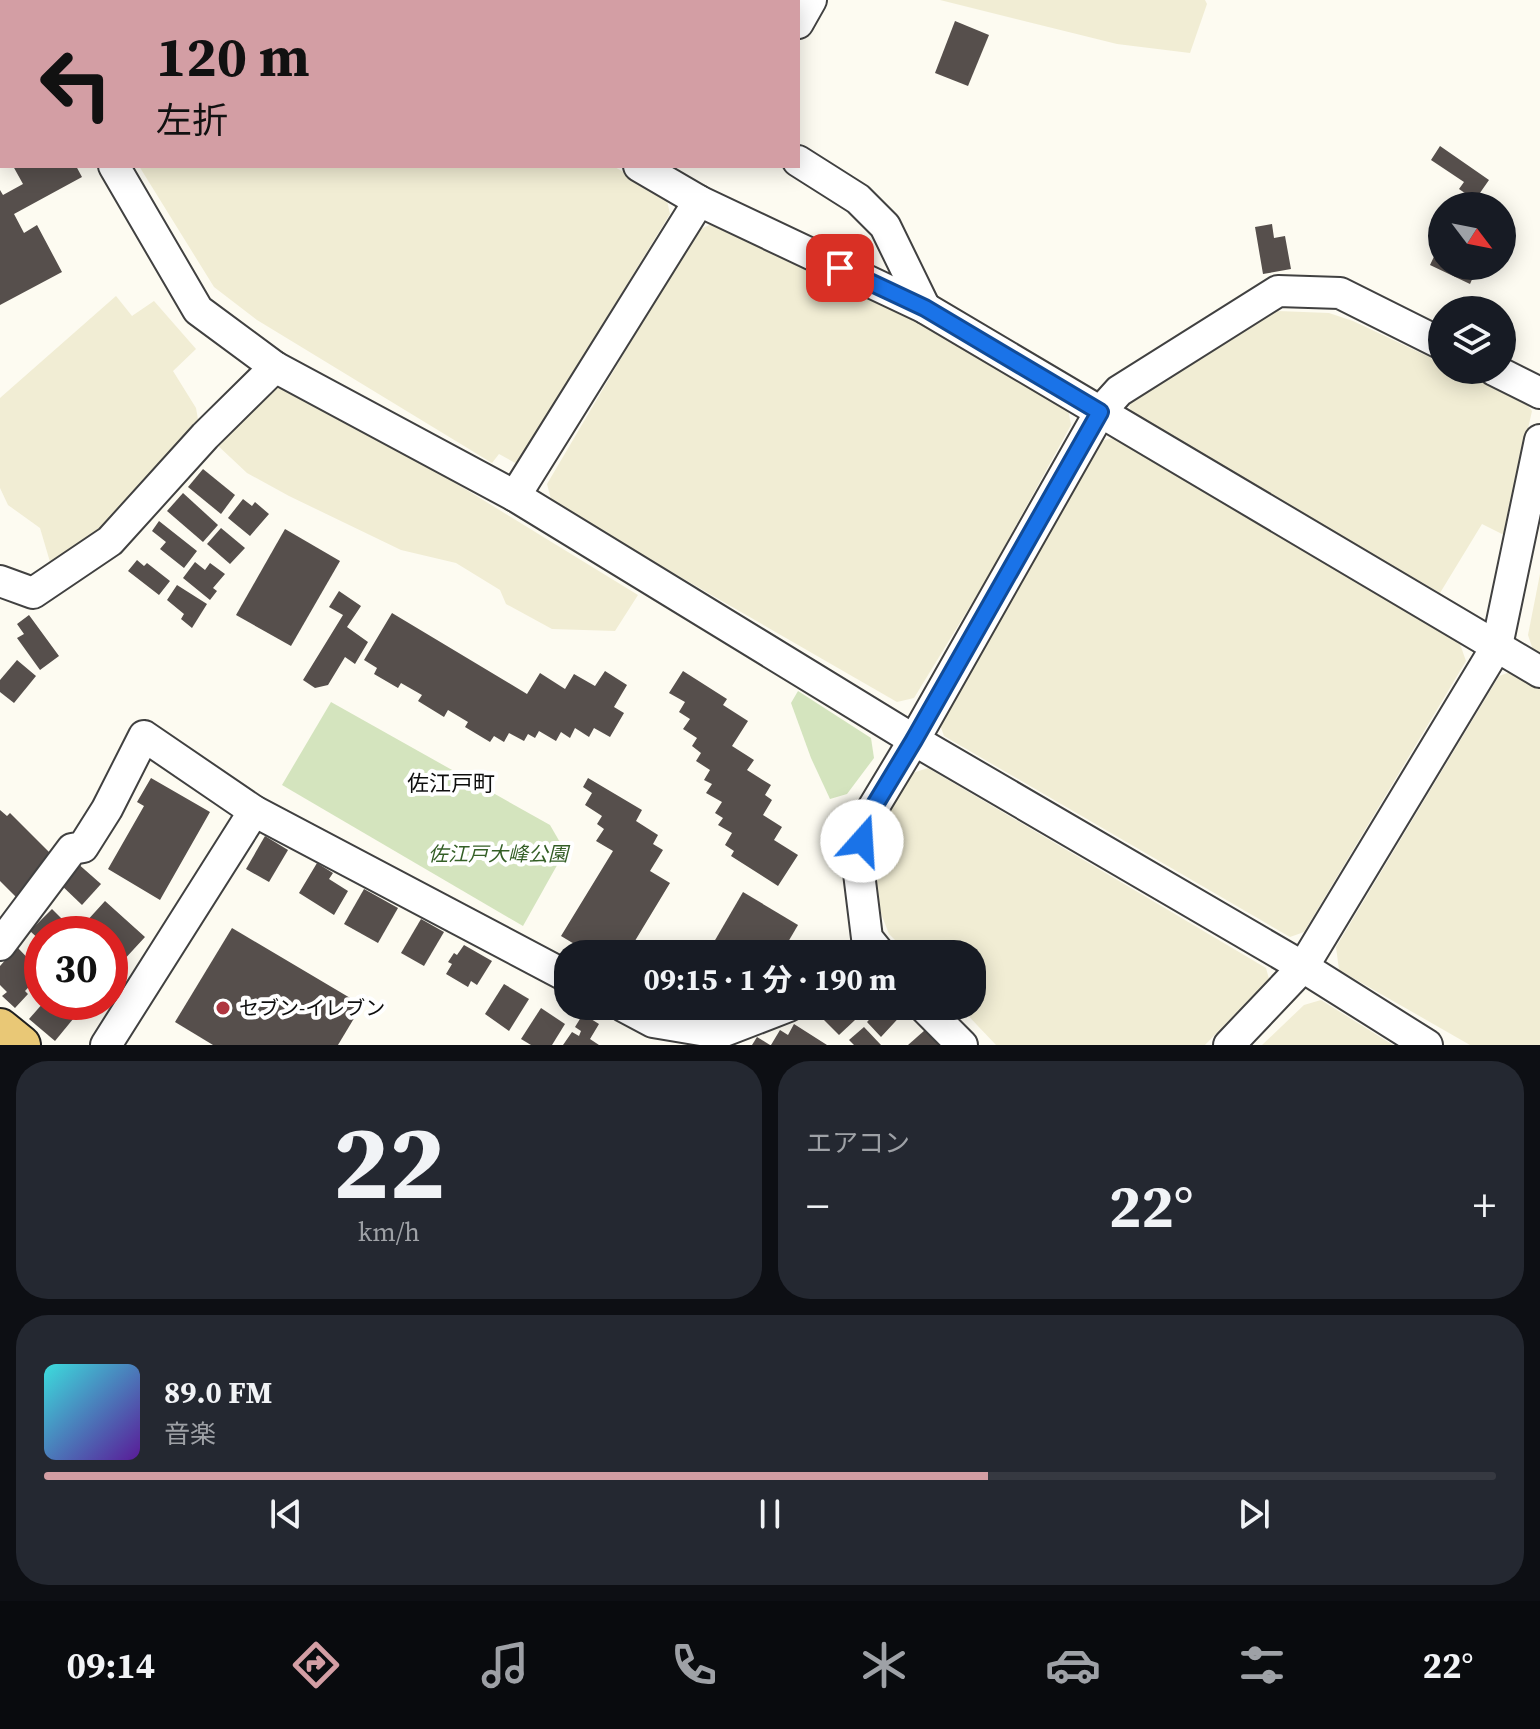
<!DOCTYPE html>
<html lang="ja">
<head>
<meta charset="utf-8">
<style>
	:root { --surface:#171b24; --page:#242831; --text:#f1f3f6; --muted:#9ea1a6; --line:#363941; --accent:#d39ea4 }
	body { margin:0; font-family:"Source Serif 4","Noto Sans JP",serif; background:var(--page); color:var(--text); height:100vh; display:flex; flex-direction:column; font-size:30px; white-space:nowrap }
	* { box-sizing:border-box; margin:0 }
	p { font-size:26px; color:var(--muted) }
	.icon { flex:none; width:44px; height:44px; fill:none; stroke:currentColor; stroke-width:2; stroke-linecap:round; stroke-linejoin:round }
	.map { position:relative; height:1045px; overflow:hidden }
	.panel { display:flex; flex-direction:column; gap:16px; padding:16px; background:#0d0f14; flex:1 }
	.panel>* { flex:none }
	.top-card { position:absolute; left:0px; top:0px; width:800px; height:168px; box-shadow:0 4px 20px #0003; background:#d39ea4; color:#111; overflow:hidden }
	.needle { width:52px; rotate:122deg }
	.fabs { position:absolute; left:1428px; top:192px; display:grid; gap:16px }
	.fabs a { display:grid; place-items:center; width:88px; height:88px; border-radius:50%; background:var(--surface); box-shadow:0 4px 20px #0003; font-size:40px }
	.speed { position:absolute; left:24px; top:916px; display:flex; gap:16px; font-size:40px; font-weight:700; text-align:center }
	.speed>* { display:grid; place-content:center; width:104px; height:104px; border-radius:50%; background:var(--surface); box-shadow:0 4px 20px #0003; line-height:1 }
	.speed .limit { border:12px solid #d22; background:#fff; color:#111 }
	.pin { position:absolute; display:grid; place-items:center; width:68px; height:68px; color:#fff; margin:-34px; border-radius:16px; box-shadow:0 4px 12px #0006 }
	.me { position:absolute; width:88px; margin:-44px; rotate:19deg; stroke-linejoin:round; filter:drop-shadow(0 0 6px #0008) }
	.turn { display:flex; align-items:center; gap:28px; height:168px; padding:0 24px; font-size:36px }
	.turn .icon { width:104px; height:104px; stroke-width:2.5 }
	.turn b { display:block; font-size:56px; line-height:68px }
	.big { font-size:60px; font-weight:700; line-height:1.1 }
	.panel .tile { flex:1; display:flex; flex-direction:column; justify-content:center; gap:12px; min-width:0; padding:0 28px; border-radius:32px; background:var(--page) }
	.panel .dial { align-items:center; gap:0 }
	.dial b { font-size:104px; line-height:1 }
	.song { display:flex; align-items:center; gap:24px }
	.cover { width:96px; height:96px; border-radius:12px; background:linear-gradient(135deg,hsl(180 70% 55%),hsl(270 70% 35%)) }
	.played { height:8px; border-radius:4px; background:linear-gradient(90deg,var(--accent) 65%,var(--line) 65%) }
	.keys { display:flex; justify-content:space-around; direction:ltr }
	.heat { display:flex; justify-content:space-between; align-items:center; font-size:44px; direction:ltr }
	.panel .tiles { flex:1; display:grid; gap:16px; grid-template-columns:1fr 1fr }
	.tile:last-child { grid-column:span 2 }
	.trip { position:absolute; left:554px; top:940px; width:432px; height:80px; border-radius:32px; background:var(--surface); box-shadow:0 4px 20px #0003; font-weight:700; line-height:80px; text-align:center }
	.menu { display:flex; height:128px; justify-content:space-around; align-items:center; background:#090b0e; color:var(--muted) }
	.menu .icon { width:56px; height:56px }
	.menu .current { color:var(--accent) }
	.menu b { font-size:36px; color:var(--text) }
	.map>svg:first-child { display:block }
	.farmland { fill:#f1edd4 }
	.green { fill:#d4e4be }
	.forest { fill:#b9d39f }
	.building { fill:#564f4c }
	.lines { fill:none; stroke-linecap:round; stroke-linejoin:round }
	.minor-casing { stroke:#414141; stroke-width:34 }
	.major-casing { stroke:#1f1f1f; stroke-width:42 }
	.minor { stroke:#fff; stroke-width:30 }
	.major { stroke:#e9c876; stroke-width:38 }
	.route-casing { stroke:#114b97; stroke-width:20 }
	.route { stroke:#1a73e8; stroke-width:14 }
	.poi-dot { fill:#af3640; stroke:#fff; stroke-width:3 }
	.labels { text-anchor:middle; stroke-width:8; stroke-linejoin:round; paint-order:stroke }
	.park-label { font-size:20px; font-style:italic; fill:#345f26; stroke:#fff }
	.poi-label { font-size:20px; fill:#0e0e0e; stroke:#fff; text-anchor:start }
	.neighbourhood-label { font-size:22px; fill:#0e0e0e; stroke:#fff }
</style>
</head>
<body>
<div class="map">
<svg width="1540" height="1045" viewBox="0 0 1540 1045">
	<rect width="100%" height="100%" fill="#fdfbf1"/>
	<g class="farmland">
		<path d="M 940,0 L 1205,0 L 1207,4 L 1190,53 L 1117,44 Z"/>
		<path d="M 139,166 L 613,166 L 666,196 L 670,214 L 517,464 L 499,454 L 492,463 L 257,320 L 214,287 Z"/>
		<path d="M 716,222 L 946,337 L 1068,409 L 1071,425 L 986,580 L 914,698 L 897,702 L 552,503 L 547,484 L 696,231 Z"/>
		<path d="M 116,296 L 132,316 L 154,301 L 196,349 L 173,371 L 196,408 L 199,425 L 117,526 L 53,572 L 40,528 L 8,505 L 0,488 L 0,398 Z"/>
		<path d="M 1278,311 L 1329,313 L 1353,321 L 1442,363 L 1442,370 L 1457,370 L 1525,402 L 1532,411 L 1504,535 L 1482,524 L 1440,593 L 1131,414 L 1129,403 L 1261,318 Z"/>
		<path d="M 294,384 L 638,595 L 615,631 L 552,629 L 506,604 L 500,590 L 456,563 L 401,550 L 289,496 L 247,473 L 214,442 L 267,385 Z"/>
		<path d="M 1117,437 L 1460,644 L 1466,661 L 1304,932 L 1290,937 L 944,736 L 938,719 L 1101,441 Z"/>
		<path d="M 1540,574 L 1540,654 L 1533,650 L 1528,635 Z"/>
		<path d="M 1513,671 L 1540,687 L 1540,1045 L 1470,1045 L 1339,970 L 1336,947 L 1499,676 Z"/>
		<path d="M 928,768 L 1266,968 L 1269,979 L 1205,1045 L 996,1045 L 959,1006 L 972,1006 L 972,954 L 909,954 L 889,934 L 880,911 L 873,858 L 878,826 L 903,776 Z"/>
		<path d="M 1321,1000 L 1393,1045 L 1262,1045 L 1304,1005 Z"/>
	</g>
	<g class="green">
		<path d="M 798,691 L 871,738 L 874,758 L 847,794 L 830,799 L 811,758 L 791,703 Z"/>
		<path d="M 331,702 L 550,825 L 565,851 L 523,926 L 282,785 Z"/>
	</g>
	<path class="forest" d="M 0,0 L 45,2 L 2,2 L 0,116 Z"/>
	<g class="building">
		<path d="M 955,21 L 989,35 L 968,86 L 935,73 Z"/>
		<path d="M 1440,146 L 1489,180 L 1475,200 L 1459,189 L 1464,182 L 1431,160 Z"/>
		<path d="M 13,166 L 76,166 L 82,177 L 14,214 L 24,233 L 37,225 L 62,272 L 0,305 L 0,190 L 3,195 L 23,184 Z"/>
		<path d="M 1272,224 L 1274,238 L 1285,236 L 1291,269 L 1263,274 L 1255,227 Z"/>
		<path d="M 1442,240 L 1442,266 L 1478,266 L 1470,284 L 1430,265 Z"/>
		<path d="M 203,469 L 235,495 L 221,514 L 188,487 Z"/>
		<path d="M 183,493 L 218,525 L 203,542 L 167,511 Z"/>
		<path d="M 243,499 L 252,506 L 255,502 L 269,514 L 250,536 L 228,518 Z"/>
		<path d="M 159,521 L 197,551 L 184,568 L 160,549 L 166,542 L 152,531 Z"/>
		<path d="M 221,528 L 245,548 L 230,564 L 207,544 Z"/>
		<path d="M 285,529 L 340,561 L 291,646 L 236,615 Z"/>
		<path d="M 137,560 L 144,566 L 147,563 L 170,581 L 159,595 L 128,571 Z"/>
		<path d="M 195,562 L 205,570 L 210,563 L 225,574 L 213,588 L 217,591 L 210,600 L 183,578 Z"/>
		<path d="M 177,585 L 207,604 L 192,628 L 181,619 L 184,614 L 167,600 Z"/>
		<path d="M 339,591 L 361,606 L 347,627 L 368,642 L 355,664 L 345,657 L 328,685 L 315,688 L 303,680 L 343,615 L 329,607 Z"/>
		<path d="M 392,613 L 527,694 L 540,673 L 565,689 L 574,674 L 595,686 L 605,671 L 627,685 L 614,707 L 624,713 L 610,737 L 594,728 L 589,737 L 575,728 L 570,738 L 561,732 L 556,741 L 539,731 L 535,738 L 528,734 L 524,741 L 509,733 L 504,742 L 494,736 L 490,742 L 465,727 L 468,722 L 448,710 L 444,717 L 418,701 L 422,695 L 401,683 L 398,688 L 374,674 L 377,668 L 364,660 Z"/>
		<path d="M 29,615 L 59,656 L 40,670 L 17,638 L 24,634 L 17,624 Z"/>
		<path d="M 17,660 L 36,676 L 14,703 L 0,692 L 0,680 Z"/>
		<path d="M 683,671 L 727,699 L 723,705 L 748,721 L 732,746 L 754,760 L 747,770 L 771,785 L 765,795 L 772,800 L 763,815 L 782,827 L 774,840 L 798,855 L 778,886 L 731,856 L 734,851 L 725,845 L 732,833 L 718,825 L 723,818 L 715,813 L 722,802 L 706,793 L 712,784 L 704,780 L 710,770 L 696,761 L 701,753 L 692,746 L 697,738 L 683,729 L 690,719 L 679,712 L 685,702 L 669,693 Z"/>
		<path d="M 151,778 L 210,812 L 160,900 L 108,869 L 144,806 L 137,802 Z"/>
		<path d="M 588,778 L 642,810 L 636,821 L 658,835 L 653,844 L 663,850 L 650,871 L 670,883 L 627,954 L 591,954 L 561,936 L 613,851 L 596,841 L 604,829 L 597,824 L 602,816 L 585,805 L 592,793 L 583,787 Z"/>
		<path d="M 0,810 L 7,816 L 10,813 L 56,859 L 17,898 L 0,881 Z"/>
		<path d="M 265,836 L 288,850 L 269,882 L 246,869 Z"/>
		<path d="M 76,862 L 101,884 L 82,905 L 58,882 Z"/>
		<path d="M 317,863 L 333,873 L 329,879 L 348,891 L 334,915 L 299,893 Z"/>
		<path d="M 364,889 L 398,908 L 378,943 L 344,924 Z"/>
		<path d="M 743,892 L 798,925 L 781,954 L 707,954 Z"/>
		<path d="M 105,901 L 145,937 L 110,975 L 110,934 L 75,934 Z"/>
		<path d="M 52,909 L 68,925 L 60,934 L 42,934 L 42,942 L 30,931 Z"/>
		<path d="M 421,919 L 444,932 L 424,966 L 401,953 Z"/>
		<path d="M 232,928 L 362,1005 L 338,1045 L 213,1045 L 175,1022 Z"/>
		<path d="M 464,945 L 492,961 L 477,985 L 471,981 L 468,987 L 446,974 L 452,964 L 448,962 L 454,953 L 457,955 Z"/>
		<path d="M 17,947 L 42,973 L 25,991 L 28,994 L 15,1008 L 2,996 L 7,992 L 0,985 L 0,966 Z"/>
		<path d="M 504,984 L 529,999 L 509,1031 L 485,1014 Z"/>
		<path d="M 44,1002 L 87,1002 L 55,1041 L 29,1019 Z"/>
		<path d="M 832,1006 L 841,1006 L 855,1020 L 839,1035 L 821,1017 Z"/>
		<path d="M 852,1006 L 868,1006 L 860,1014 Z"/>
		<path d="M 882,1006 L 887,1009 L 890,1006 L 902,1006 L 906,1010 L 881,1037 L 867,1022 Z"/>
		<path d="M 541,1008 L 565,1024 L 552,1045 L 531,1045 L 521,1039 Z"/>
		<path d="M 583,1014 L 599,1024 L 590,1039 L 599,1045 L 563,1045 L 572,1032 L 579,1036 L 581,1031 L 575,1027 Z"/>
		<path d="M 794,1024 L 827,1045 L 771,1045 L 780,1030 L 788,1035 Z"/>
		<path d="M 864,1027 L 881,1045 L 854,1045 L 849,1040 Z"/>
		<path d="M 925,1030 L 939,1045 L 908,1045 Z"/>
		<path d="M 757,1037 L 770,1045 L 752,1045 Z"/>
	</g>
	<g class="lines">
		<g class="minor-casing">
			<g id="minor">
				<path d="M 347,2 L 352,2"/>
				<path d="M 798,23 L 811,0"/>
				<path d="M 798,161 L 858,199 L 885,226 L 925,308"/>
				<path d="M 114,166 L 198,310 L 275,367 L 515,496 L 914,740 L 1303,967 L 1427,1045"/>
				<path d="M 639,166 L 699,201 L 925,308 L 1540,672"/>
				<path d="M 1494,370 L 1540,393"/>
				<path d="M 515,496 L 699,201"/>
				<path d="M 0,581 L 33,593 L 110,541 L 205,436 L 275,367"/>
				<path d="M 0,945 L 72,849 L 83,847 L 107,809 L 144,736 L 254,811 L 568,977"/>
				<path d="M 880,954 L 867,938 L 858,865 L 867,818 L 914,740 L 1100,412 L 1119,391 L 1278,291 L 1340,293 L 1442,344"/>
				<path d="M 623,1006 L 653,1022 L 719,1033 L 789,1006"/>
				<path d="M 923,1006 L 962,1045"/>
				<path d="M 106,1045 L 254,811"/>
				<path d="M 1229,1045 L 1303,967 L 1497,646 L 1540,440"/>
			</g>
		</g>
		<g class="major-casing">
			<path id="major" d="M 0,1028 L 21,1045"/>
		</g>
		<use href="#minor" class="minor"/>
		<use href="#major" class="major"/>
	</g>
	<g class="lines">
		<g class="route-casing">
			<path id="route" d="M 840,268 L 925,308 L 1100,412 L 914,740 L 867,818 L 862,841"/>
		</g>
		<use href="#route" class="route"/>
	</g>
	<circle class="poi-dot" cx="223" cy="1008" r="8"/>
	<g class="labels">
		<g class="park-label">
			<text x="498" y="861">佐江戸大峰公園</text>
		</g>
		<g class="poi-label">
			<text x="239" y="1015">セブン-イレブン</text>
		</g>
		<g class="neighbourhood-label">
			<text x="451" y="791">佐江戸町</text>
		</g>
	</g>
</svg>
<div class="fabs">
<a><svg class="needle" viewBox="-14 -14 28 28"><path d="M0-13l5 13h-10z" fill="#e53935"/><path d="M0 13l5-13h-10z" fill="#9ea1a6"/></svg></a>
<a><svg class="icon" aria-label="layers" viewBox="0 0 24 24"><path d="M12 4l9 5-9 5-9-5zM3 14l9 5 9-5"/></svg></a>
</div>
<div class="speed"><div class="limit">30</div></div>
<div class="pin" style="left:840px;top:268px;background:#d93025"><svg class="icon" aria-label="arrive" viewBox="0 0 24 24"><path d="M6 21V4h12l-3 4 3 4H6"/></svg></div>
<svg class="me" style="left:862px;top:841px" viewBox="-20 -20 40 40"><circle r="19" fill="#fff"/><path d="M0-13L10 11 0 6-10 11z" fill="#1a73e8"/></svg>
<div class="trip">09:15 · 1 分 · 190 m</div>
<div class="top-card">
<div class="turn"><svg class="icon" aria-label="left" viewBox="0 0 24 24"><path d="M17 20v-9H6M10 6l-5 5 5 5"/></svg><div><b>120 m</b>左折</div></div>
</div>
</div>
<section class="panel">
<div class="tiles">
<div class="tile dial"><b>22</b><p>km/h</p></div>
<div class="tile"><p>エアコン</p>
<div class="heat"><a>−</a><b class="big">22°</b><a>+</a></div>
</div>
<div class="tile">
<div class="song"><i class="cover"></i><div><b>89.0 FM</b><p>音楽</p></div></div>
<div class="played"></div>
<div class="keys"><svg class="icon" aria-label="previous" viewBox="0 0 24 24"><path d="M18 5L8 12l10 7zM5 5v14"/></svg><svg class="icon" aria-label="pause" viewBox="0 0 24 24"><path d="M8 5v14M16 5v14"/></svg><svg class="icon" aria-label="next" viewBox="0 0 24 24"><path d="M6 5l10 7-10 7zM19 5v14"/></svg></div>
</div>
</div>
</section>
<nav class="menu">
<b>09:14</b>
<svg class="icon current" aria-label="directions" viewBox="0 0 24 24"><path d="M12 3l9 9-9 9-9-9zM9 14v-3h6M13 9l2 2-2 2"/></svg>
<svg class="icon" aria-label="music" viewBox="0 0 24 24"><path d="M9 18V5l10-2v13"/><circle cx="6" cy="18" r="3"/><circle cx="16" cy="16" r="3"/></svg>
<svg class="icon" aria-label="phone" viewBox="0 0 24 24"><path d="M5 4h4l2 5-3 2q2 4 5 5l2-3 5 2v4C11 20 4 13 5 4z"/></svg>
<svg class="icon" aria-label="climate" viewBox="0 0 24 24"><path d="M12 3v18M4 7l16 10M4 17L20 7"/></svg>
<svg class="icon" aria-label="car" viewBox="0 0 24 24"><path d="M5 17H2v-5l4-1 3-4h7l3 4 3 1v5h-3M9 17h6M6 11h13"/><circle cx="7" cy="17" r="2"/><circle cx="17" cy="17" r="2"/></svg>
<svg class="icon" aria-label="filters" viewBox="0 0 24 24"><path d="M4 7h16M4 17h16"/><circle cx="9" cy="7" r="2"/><circle cx="15" cy="17" r="2"/></svg>
<b>22°</b>
</nav>
</body>
</html>
